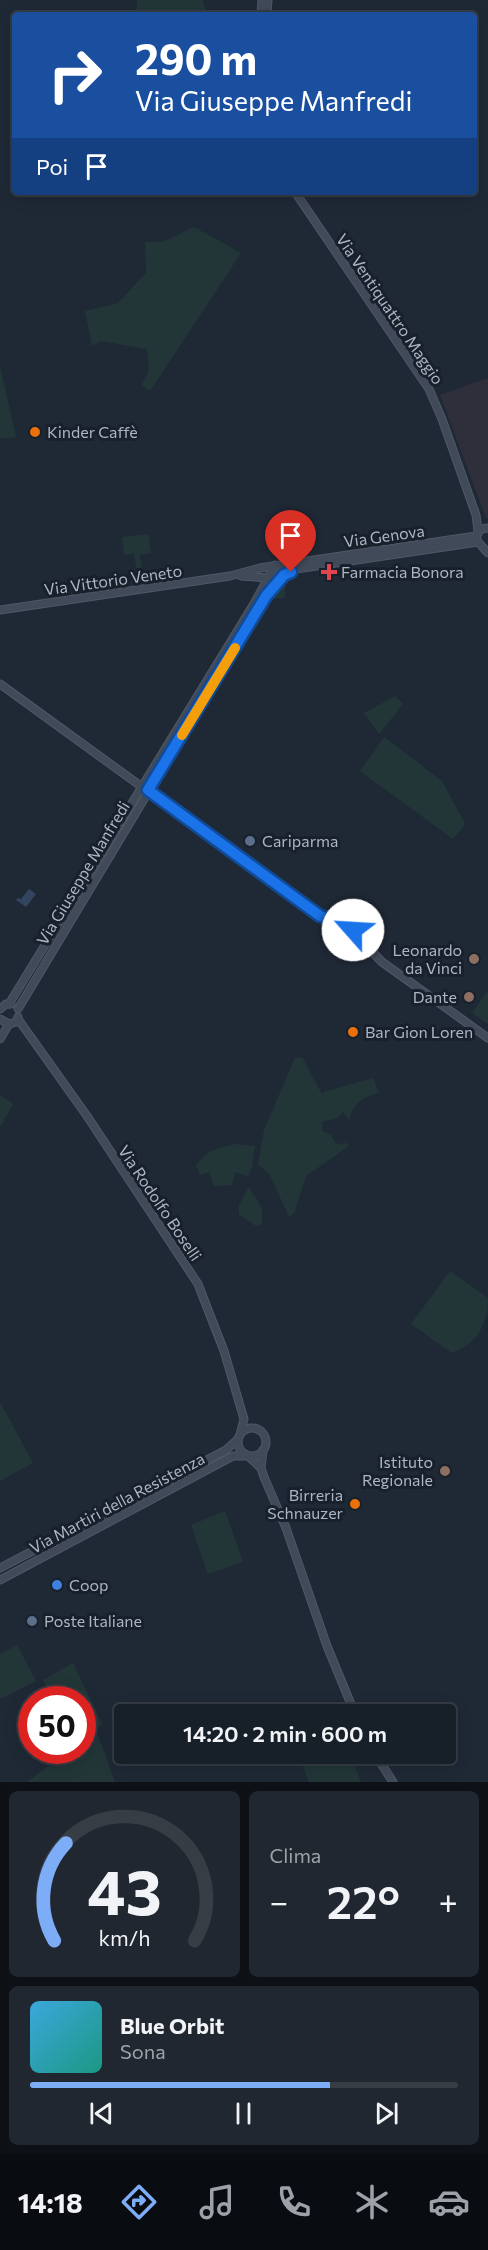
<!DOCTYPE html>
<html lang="it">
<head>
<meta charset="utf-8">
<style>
	:root { --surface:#171f28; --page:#202730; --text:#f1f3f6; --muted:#9ea2a8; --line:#363d45; --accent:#7eadf7 }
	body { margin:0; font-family:Commissioner,sans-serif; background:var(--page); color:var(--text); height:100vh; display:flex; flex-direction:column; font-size:22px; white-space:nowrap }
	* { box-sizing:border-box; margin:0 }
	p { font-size:20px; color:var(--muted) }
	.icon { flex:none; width:33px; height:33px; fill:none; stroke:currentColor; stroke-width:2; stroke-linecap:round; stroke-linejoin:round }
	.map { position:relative; height:1782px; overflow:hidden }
	.details { display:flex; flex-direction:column; gap:9px; padding:9px; background:#0d1116; flex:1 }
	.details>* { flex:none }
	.guide { position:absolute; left:12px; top:12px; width:465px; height:183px; border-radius:6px; box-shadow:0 3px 15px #0003,0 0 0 2px var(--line); background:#1a4fa0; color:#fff; overflow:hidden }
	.speed { position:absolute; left:18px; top:1686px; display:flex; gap:12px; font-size:30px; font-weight:700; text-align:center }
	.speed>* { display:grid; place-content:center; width:78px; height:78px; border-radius:50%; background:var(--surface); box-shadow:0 3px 15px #0003,0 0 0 2px var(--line); line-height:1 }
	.speed .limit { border:9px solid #d22; background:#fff; color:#111 }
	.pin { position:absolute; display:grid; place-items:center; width:51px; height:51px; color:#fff; margin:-62px -26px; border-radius:50% 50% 50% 0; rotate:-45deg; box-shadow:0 0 6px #0007 }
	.pin .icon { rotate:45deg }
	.me { position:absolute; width:66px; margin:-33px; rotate:296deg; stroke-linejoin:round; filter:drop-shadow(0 0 4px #0008) }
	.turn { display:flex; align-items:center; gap:21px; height:126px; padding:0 24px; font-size:27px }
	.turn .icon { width:78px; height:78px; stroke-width:2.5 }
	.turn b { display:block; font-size:42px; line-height:51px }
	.then { display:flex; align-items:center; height:57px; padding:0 24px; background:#0003; gap:12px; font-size:22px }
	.big { font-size:45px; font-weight:600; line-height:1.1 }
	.details .card { flex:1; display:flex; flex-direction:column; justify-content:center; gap:9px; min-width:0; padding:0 21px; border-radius:9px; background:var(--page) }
	.details .dial { align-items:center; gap:0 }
	.dial svg { height:156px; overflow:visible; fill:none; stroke:var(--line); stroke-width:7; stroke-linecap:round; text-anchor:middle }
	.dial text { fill:var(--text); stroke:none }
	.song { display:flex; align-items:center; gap:18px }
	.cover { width:72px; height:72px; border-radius:9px; background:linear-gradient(135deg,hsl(200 70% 55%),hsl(170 70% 35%)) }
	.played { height:6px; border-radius:3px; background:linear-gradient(90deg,var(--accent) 70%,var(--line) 70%) }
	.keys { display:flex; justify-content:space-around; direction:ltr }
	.heat { display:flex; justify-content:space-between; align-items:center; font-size:33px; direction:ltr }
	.details .tiles { flex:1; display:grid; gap:9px; grid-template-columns:1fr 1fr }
	.card:last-child { grid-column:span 2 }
	.trip { position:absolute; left:114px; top:1704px; width:342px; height:60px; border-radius:6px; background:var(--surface); box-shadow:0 3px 15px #0003,0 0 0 2px var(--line); font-weight:600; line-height:60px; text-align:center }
	.tab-bar { display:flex; height:96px; justify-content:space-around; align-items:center; background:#090c10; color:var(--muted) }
	.tab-bar .icon { width:42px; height:42px }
	.tab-bar .selected { color:var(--accent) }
	.tab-bar b { font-size:27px; color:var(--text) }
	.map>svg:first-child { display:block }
	.medical { fill:#2f2e3b }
	.green { fill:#223638 }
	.water { fill:#33445e }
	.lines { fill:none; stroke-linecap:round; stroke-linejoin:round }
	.secondary-casing { stroke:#505865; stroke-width:9 }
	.secondary { stroke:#414a59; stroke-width:7 }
	.route-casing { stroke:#114b97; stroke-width:15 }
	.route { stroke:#1a73e8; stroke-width:10 }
	.slow { stroke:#f59e0b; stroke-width:10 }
	.food-dot { fill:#e8710a; stroke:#18202b; stroke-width:2 }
	.health-dot { fill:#e0444e; stroke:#18202b; stroke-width:2 }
	.service-dot { fill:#5c6f8a; stroke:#18202b; stroke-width:2 }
	.education-dot { fill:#8d6e63; stroke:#18202b; stroke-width:2 }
	.shop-dot { fill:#3f7fe0; stroke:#18202b; stroke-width:2 }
	.labels { text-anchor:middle; stroke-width:6; stroke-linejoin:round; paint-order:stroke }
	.street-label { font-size:16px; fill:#adb5c4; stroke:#18202b }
	.poi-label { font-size:16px; fill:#adb5c4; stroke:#18202b; text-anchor:start }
</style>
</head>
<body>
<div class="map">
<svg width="488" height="1782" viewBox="0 0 488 1782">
	<rect width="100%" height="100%" fill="#1f2936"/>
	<path class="medical" d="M 488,378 L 488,518 L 486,518 L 440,395 Z"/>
	<g class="green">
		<path d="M 137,0 L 202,0 L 208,15 L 136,15 Z"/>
		<path d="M 194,227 L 241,253 L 150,391 L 142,385 L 149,369 L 147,349 L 101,341 L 92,346 L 85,311 L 118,303 L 146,273 L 145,242 L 163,242 Z"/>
		<path d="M 0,366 L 16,437 L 0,439 Z"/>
		<path d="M 148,534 L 151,553 L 140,555 L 144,584 L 139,584 L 134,554 L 124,555 L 122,537 Z"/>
		<path d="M 286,576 L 285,598 L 265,599 Z"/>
		<path d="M 395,696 L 403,704 L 379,734 L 364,713 Z"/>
		<path d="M 384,737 L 442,781 L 465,824 L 453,839 L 360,771 Z"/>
		<path d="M 487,992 L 488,993 L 488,1024 L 472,1013 Z"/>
		<path d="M 302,1057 L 323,1096 L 323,1092 L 373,1078 L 379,1092 C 363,1098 353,1102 349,1120 L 343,1112 L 335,1119 L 323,1121 L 322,1131 L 331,1135 L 336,1144 L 347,1143 L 349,1146 L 306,1176 L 294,1213 L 289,1217 L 270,1175 L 258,1164 L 264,1130 L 295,1058 Z"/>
		<path d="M 0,1095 L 13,1104 L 0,1127 Z"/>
		<path d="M 235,1144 L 255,1146 L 252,1167 L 248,1176 L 235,1172 L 232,1185 L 214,1186 L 209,1172 L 200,1175 L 196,1166 C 206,1150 218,1148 235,1144 Z"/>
		<path d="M 249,1187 L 262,1208 L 262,1224 L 256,1226 L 239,1214 L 239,1205 Z"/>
		<path d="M 450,1271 L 488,1298 C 488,1324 477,1344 452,1353 L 411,1324 Z"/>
		<path d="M 0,1402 L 33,1463 L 0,1481 Z"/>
		<path d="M 225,1511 L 243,1562 L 208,1574 L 191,1525 Z"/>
		<path d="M 17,1645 L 36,1681 L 0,1699 L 0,1654 Z"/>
		<path d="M 73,1663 L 103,1725 L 83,1734 L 82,1700 L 53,1699 L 43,1680 Z"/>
		<path d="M 332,1705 L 336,1714 L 303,1714 Z"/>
		<path d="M 98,1735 L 115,1782 L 27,1782 L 68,1751 L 82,1750 L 83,1742 Z"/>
		<path d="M 298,1754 L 350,1754 L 361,1782 L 309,1782 Z"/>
	</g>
	<path class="water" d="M 29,889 L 36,894 L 26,907 L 16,900 L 18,898 L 21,899 Z"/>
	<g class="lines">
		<g class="secondary-casing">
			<g id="secondary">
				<path d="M 261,15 L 262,0"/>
				<path d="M 267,15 L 268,0"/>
				<path d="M 295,192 L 429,389 L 442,419 L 476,515 L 478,531"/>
				<path d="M 488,528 L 481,529 L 476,536 L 478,542 L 488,553"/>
				<path d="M 241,576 L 268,578 L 284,576"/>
				<path d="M 0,610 L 230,576 L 260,568 L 476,536"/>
				<path d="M 0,684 L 320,916 L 333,932"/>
				<circle cx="343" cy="932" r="10"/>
				<path d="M 353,932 L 382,962 L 488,1038"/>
				<path d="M 346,942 L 369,953"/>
				<path d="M 9,1004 L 255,602 L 275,565"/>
				<path d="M 0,1009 L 6,1004 L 11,1004"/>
				<path d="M 18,1009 L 260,606 L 284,575 L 296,569 L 478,542"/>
				<path d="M 0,1019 L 9,1024 L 16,1022 L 18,1017"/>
				<path d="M 18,1019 L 87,1116 L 198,1284 L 224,1351 L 244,1419 L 240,1435"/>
				<path d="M 0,1039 L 9,1024"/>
				<circle cx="252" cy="1442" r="14"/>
				<path d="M 263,1450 L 261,1468 L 264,1477 L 286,1528 L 327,1646 L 355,1714"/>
				<path d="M 0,1568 L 226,1450 L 238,1439"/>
				<path d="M 0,1580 L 233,1456 L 248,1456 L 261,1468"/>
				<path d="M 375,1754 L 393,1782"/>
			</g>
		</g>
		<use href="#secondary" class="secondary"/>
	</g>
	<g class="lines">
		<g class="route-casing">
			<path id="route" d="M 291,572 L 284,575 L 266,596 L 148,790 L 320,916 L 346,922 L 353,930"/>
		</g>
		<use href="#route" class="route"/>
		<path class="slow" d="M 182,735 L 235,648"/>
	</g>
	<g class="food-dot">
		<circle cx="35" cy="432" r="6"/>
		<circle cx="353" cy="1032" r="6"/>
		<circle cx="355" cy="1504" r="6"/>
	</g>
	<path class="health-dot" d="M326 563h6v6h6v6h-6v6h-6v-6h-6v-6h6z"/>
	<g class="service-dot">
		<circle cx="250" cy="841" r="6"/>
		<circle cx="32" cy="1621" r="6"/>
	</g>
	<g class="education-dot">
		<circle cx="474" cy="959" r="6"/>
		<circle cx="469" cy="997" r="6"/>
		<circle cx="445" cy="1471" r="6"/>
	</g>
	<circle class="shop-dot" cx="57" cy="1585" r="6"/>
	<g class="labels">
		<g class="street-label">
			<text transform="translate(390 309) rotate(56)" y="6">Via Ventiquattro Maggio</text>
			<text transform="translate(384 536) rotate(-8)" y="6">Via Genova</text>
			<text transform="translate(113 580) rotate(-8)" y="6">Via Vittorio Veneto</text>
			<text transform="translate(83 873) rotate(-59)" y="6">Via Giuseppe Manfredi</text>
			<text transform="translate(160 1203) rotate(56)" y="6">Via Rodolfo Boselli</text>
			<text transform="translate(117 1503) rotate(-28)" y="6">Via Martiri della Resistenza</text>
		</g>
		<g class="poi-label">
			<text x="47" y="438">Kinder Caffè</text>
			<text x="341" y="578">Farmacia Bonora</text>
			<text x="262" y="847">Cariparma</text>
			<text x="462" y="956" text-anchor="end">Leonardo<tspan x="462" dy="18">da Vinci</tspan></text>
			<text x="457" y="1003" text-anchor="end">Dante</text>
			<text x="365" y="1038">Bar Gion Loren</text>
			<text x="433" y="1468" text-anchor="end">Istituto<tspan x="433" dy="18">Regionale</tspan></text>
			<text x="343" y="1501" text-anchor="end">Birreria<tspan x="343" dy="18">Schnauzer</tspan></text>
			<text x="69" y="1591">Coop</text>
			<text x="44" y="1627">Poste Italiane</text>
		</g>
	</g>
</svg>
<div class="speed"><div class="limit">50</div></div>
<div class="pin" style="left:291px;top:572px;background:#d93025"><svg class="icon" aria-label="arrive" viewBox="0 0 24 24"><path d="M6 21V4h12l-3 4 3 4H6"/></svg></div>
<svg class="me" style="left:353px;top:930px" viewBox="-20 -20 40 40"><circle r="19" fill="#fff"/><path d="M0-13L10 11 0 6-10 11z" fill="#1a73e8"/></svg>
<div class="trip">14:20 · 2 min · 600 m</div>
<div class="guide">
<div class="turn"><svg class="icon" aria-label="right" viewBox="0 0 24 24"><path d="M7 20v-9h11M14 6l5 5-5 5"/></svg><div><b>290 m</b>Via Giuseppe Manfredi</div></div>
<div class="then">Poi<svg class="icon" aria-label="arrive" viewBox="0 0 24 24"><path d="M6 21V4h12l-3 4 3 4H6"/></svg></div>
</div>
</div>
<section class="details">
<div class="tiles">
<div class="card dial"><svg viewBox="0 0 100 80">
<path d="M14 69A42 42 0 1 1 86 69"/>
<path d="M14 69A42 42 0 0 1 20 19" stroke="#7eadf7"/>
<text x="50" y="56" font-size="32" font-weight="700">43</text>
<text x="50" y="72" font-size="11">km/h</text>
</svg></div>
<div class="card"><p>Clima</p>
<div class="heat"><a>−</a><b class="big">22°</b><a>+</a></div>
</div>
<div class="card">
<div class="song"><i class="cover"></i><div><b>Blue Orbit</b><p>Sona</p></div></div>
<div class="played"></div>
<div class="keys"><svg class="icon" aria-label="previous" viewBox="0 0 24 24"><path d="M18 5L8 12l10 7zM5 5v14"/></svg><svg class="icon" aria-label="pause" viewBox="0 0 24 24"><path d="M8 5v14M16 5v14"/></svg><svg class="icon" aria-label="next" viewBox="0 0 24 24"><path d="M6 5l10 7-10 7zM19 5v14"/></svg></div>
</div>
</div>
</section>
<nav class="tab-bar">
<b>14:18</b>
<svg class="icon selected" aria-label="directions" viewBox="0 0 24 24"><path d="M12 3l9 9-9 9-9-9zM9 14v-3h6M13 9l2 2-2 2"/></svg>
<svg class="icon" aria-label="music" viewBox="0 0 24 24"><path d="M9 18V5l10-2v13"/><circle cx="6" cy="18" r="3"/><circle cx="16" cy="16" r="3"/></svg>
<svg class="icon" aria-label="phone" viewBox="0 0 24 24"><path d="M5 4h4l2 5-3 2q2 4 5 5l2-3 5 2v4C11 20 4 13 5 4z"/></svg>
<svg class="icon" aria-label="climate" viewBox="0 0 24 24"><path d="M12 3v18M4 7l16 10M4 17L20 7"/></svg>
<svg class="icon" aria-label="car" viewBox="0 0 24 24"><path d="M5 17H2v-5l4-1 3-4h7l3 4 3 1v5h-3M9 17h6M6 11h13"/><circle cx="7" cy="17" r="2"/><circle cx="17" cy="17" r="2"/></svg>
</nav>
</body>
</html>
